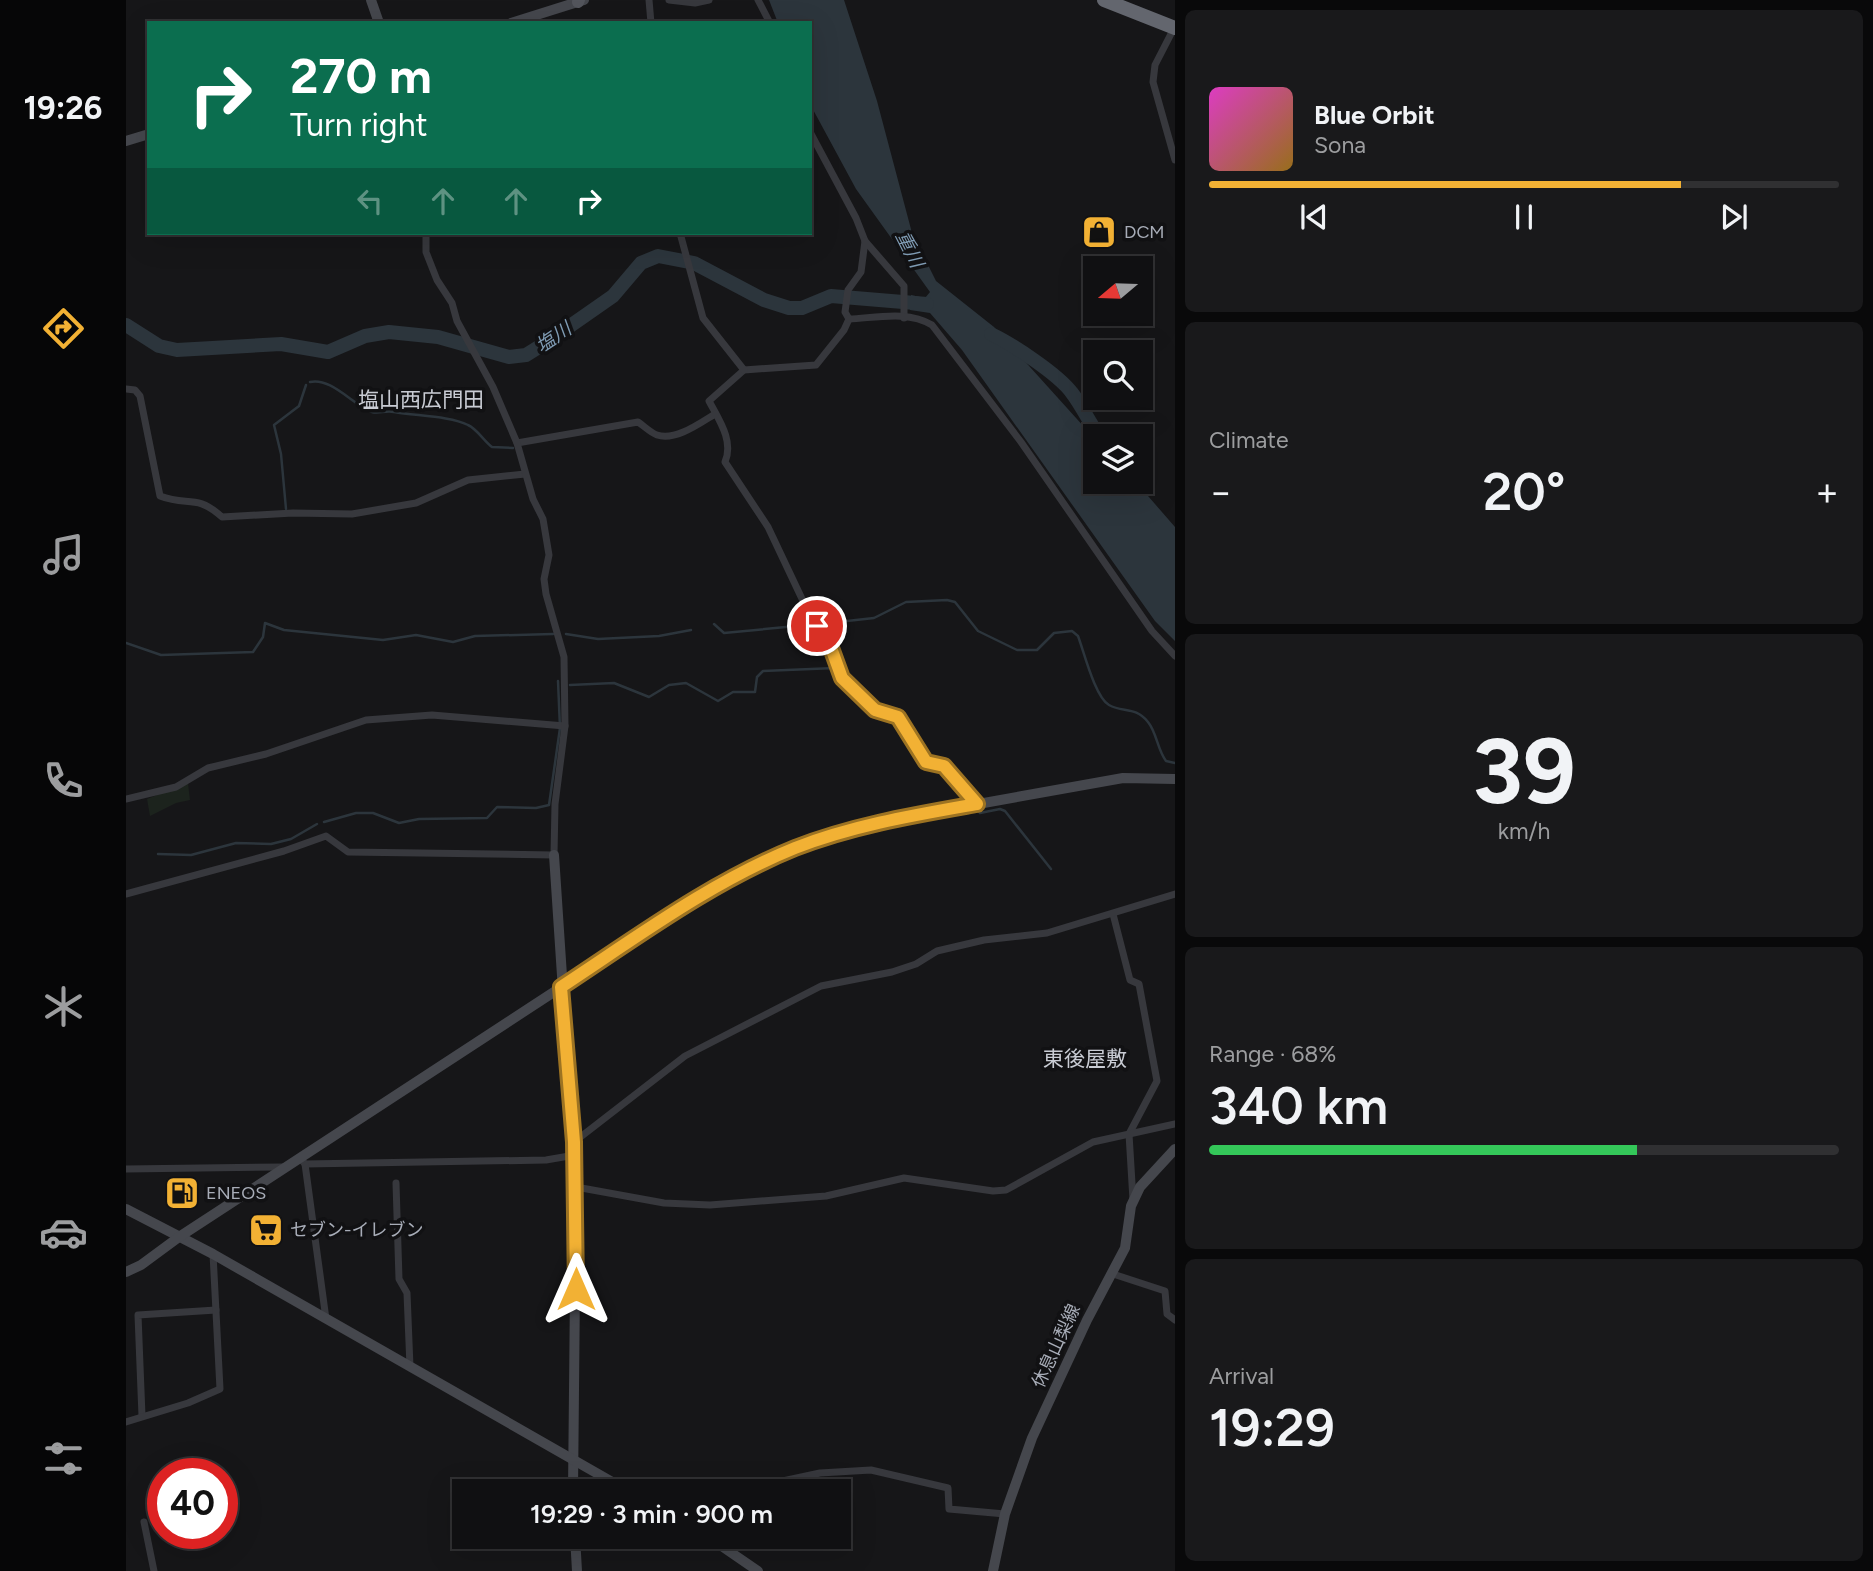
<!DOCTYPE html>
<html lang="en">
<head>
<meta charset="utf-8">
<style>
	:root { --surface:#101012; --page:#19191b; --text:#f1f3f6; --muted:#9c9d9f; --line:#303032; --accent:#f2b134 }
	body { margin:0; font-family:Figtree,"Noto Sans JP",sans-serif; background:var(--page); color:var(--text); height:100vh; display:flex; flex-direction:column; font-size:26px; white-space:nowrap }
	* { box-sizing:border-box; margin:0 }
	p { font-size:23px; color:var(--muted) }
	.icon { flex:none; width:38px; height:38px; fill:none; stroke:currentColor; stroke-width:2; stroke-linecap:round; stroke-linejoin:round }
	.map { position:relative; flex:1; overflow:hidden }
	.side { display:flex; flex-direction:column; gap:10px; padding:10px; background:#09090a; width:698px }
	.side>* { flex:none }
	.banner { position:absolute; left:21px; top:21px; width:665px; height:214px; border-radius:0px; box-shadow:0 7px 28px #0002,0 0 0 2px var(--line); background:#0b6e4f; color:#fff; overflow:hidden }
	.needle { width:46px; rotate:251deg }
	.fabs { position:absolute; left:957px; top:256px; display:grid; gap:14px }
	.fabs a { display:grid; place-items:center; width:70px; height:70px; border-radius:0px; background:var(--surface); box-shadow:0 7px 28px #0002,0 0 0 2px var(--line); font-size:35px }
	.speed { position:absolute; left:21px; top:1458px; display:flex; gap:14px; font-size:35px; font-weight:700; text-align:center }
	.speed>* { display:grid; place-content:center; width:91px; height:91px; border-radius:50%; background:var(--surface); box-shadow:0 7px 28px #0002,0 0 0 2px var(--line); line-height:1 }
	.speed .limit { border:10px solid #d22; background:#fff; color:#111 }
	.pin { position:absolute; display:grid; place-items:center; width:60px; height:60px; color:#fff; margin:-30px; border:4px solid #fff; border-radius:50%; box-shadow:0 2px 7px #0007 }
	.me { position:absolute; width:77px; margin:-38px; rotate:0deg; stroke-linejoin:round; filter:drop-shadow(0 0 5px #0008) }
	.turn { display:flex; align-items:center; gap:24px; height:147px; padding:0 28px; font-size:32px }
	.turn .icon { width:91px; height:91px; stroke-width:2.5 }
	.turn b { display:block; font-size:49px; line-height:60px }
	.lanes { display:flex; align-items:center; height:66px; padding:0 28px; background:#0003; justify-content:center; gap:35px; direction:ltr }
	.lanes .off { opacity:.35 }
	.big { font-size:52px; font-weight:600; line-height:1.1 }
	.side .tile { flex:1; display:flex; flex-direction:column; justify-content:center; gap:10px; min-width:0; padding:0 24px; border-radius:10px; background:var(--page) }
	.side .dial { align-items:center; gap:0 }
	.dial b { font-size:91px; line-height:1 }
	.song { display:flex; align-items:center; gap:21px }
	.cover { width:84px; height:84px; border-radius:10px; background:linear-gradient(135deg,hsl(310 70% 55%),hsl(40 70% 35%)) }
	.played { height:7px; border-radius:4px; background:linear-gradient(90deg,var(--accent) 75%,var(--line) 75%) }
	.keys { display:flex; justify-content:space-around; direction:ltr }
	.heat { display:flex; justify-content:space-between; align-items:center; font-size:38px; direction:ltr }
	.charge { height:10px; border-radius:5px; background:linear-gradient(90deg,#34c759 68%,var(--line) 0) }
	.trip { position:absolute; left:326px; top:1479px; width:399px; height:70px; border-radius:0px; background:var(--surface); box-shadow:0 7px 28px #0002,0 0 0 2px var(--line); font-weight:600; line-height:70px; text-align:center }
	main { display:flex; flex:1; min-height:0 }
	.dock { display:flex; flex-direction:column; width:126px; justify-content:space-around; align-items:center; background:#060607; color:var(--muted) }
	.dock .icon { width:49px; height:49px }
	.dock .current { color:var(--accent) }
	.dock b { font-size:32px; color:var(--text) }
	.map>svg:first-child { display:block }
	.green { fill:#1c231d }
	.water { fill:#2c353c }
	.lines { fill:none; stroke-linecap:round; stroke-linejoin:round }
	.stream { stroke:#2c353c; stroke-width:2.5 }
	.river { stroke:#2c353c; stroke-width:14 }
	.street { stroke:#37383d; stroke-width:7 }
	.secondary { stroke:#45474d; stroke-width:10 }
	.primary { stroke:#53555c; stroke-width:12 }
	.highway { stroke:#63666e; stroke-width:14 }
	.route-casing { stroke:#9d7322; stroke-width:18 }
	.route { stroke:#f2b134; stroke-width:12 }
	.labels { text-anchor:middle; stroke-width:7; stroke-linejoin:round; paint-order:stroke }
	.poi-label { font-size:18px; fill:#a8adb8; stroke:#111113; text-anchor:start }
	.street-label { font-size:18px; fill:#a8adb8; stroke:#111113 }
	.water-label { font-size:19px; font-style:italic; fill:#7f9bb3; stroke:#111113 }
	.quarter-label { font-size:21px; fill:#c9ccd4; stroke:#111113 }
</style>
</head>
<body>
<main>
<nav class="dock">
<b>19:26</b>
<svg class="icon current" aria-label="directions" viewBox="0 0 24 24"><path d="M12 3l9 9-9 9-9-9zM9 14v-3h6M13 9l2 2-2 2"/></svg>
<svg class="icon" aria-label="music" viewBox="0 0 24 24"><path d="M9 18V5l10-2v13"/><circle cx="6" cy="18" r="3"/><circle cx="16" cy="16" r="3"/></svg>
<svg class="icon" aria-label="phone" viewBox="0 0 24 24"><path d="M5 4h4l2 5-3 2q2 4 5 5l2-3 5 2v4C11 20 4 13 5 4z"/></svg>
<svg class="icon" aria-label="climate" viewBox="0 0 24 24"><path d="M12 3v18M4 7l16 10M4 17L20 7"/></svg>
<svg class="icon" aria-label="car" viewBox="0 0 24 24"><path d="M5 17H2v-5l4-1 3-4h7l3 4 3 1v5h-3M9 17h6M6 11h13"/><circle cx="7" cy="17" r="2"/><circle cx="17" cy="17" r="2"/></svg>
<svg class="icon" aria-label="filters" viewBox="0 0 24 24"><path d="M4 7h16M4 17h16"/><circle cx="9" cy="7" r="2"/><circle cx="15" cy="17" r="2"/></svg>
</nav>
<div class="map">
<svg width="1049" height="1571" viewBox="0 0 1049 1571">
	<rect width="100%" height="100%" fill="#161618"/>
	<path class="green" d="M 62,783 L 64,800 L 50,803 L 24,816 L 21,799 Z"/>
	<path class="water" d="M 643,0 L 718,0 L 751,101 L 786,233 L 810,281 L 868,327 L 969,439 L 970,481 L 1009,481 L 1049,527 L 1049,641 L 1029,621 L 836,350 L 804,313 L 784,310 L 785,295 L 799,298 L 804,292 L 730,189 L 684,104 L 684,23 L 652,23 Z"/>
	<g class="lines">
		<g class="stream">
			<path d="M 184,382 C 205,377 227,405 246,412 C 253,414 260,410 268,412 C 290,416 324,416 342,425 C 351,429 358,441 366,447 L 387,448"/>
			<path d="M 160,509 L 155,454 L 148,425 L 173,406 L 180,385"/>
			<path d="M 703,623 L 748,618 L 780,602 L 821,600 L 829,602 L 852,631 L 891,650 L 911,650 L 928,633 L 946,631 L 952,636 C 958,652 969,697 983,705 C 997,713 1009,706 1022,722 C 1031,733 1031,749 1040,761 L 1049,763"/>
			<path d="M 588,624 L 598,633 L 681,625"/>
			<path d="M 440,634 L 472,639 L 533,636 L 565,630"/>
			<path d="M 0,643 L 35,655 L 127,652 L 137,637 L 139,623 L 158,630 L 257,640 L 290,635 L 327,642 L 349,636 L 427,634"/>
			<path d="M 444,685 L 488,683 L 523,697 L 543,685 L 560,683 L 592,701 L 607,692 L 629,692 L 631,677 L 637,671 L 709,668"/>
			<path d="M 775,727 L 788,748"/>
			<path d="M 800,765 L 816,769"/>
			<path d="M 852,810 L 854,813 L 874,809 L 879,811 L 925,869"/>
			<path d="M 198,822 L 230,813 L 247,813 L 273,823 L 293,819 L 361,818 L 371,807 L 410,808 L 423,805 L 434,728 L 432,681"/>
			<path d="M 32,854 L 65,855 L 110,843 L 145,844 L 165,839 L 191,824"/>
		</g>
		<g class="river">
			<path d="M 0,325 L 33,346 L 51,350 L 155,344 L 202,352 L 239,336 L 263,332 L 312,337 L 383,357 L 400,355 L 424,340 L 487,296 L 515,263 L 532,256 L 568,263 L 638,300 L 663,308 L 676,308 L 705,296 L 801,304"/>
			<path d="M 865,334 C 886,344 932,374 946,393 C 956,406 963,422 973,436"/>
		</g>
		<g class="street">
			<path d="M 523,0 L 525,23"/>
			<path d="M 543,0 L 569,3 L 583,0"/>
			<path d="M 632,0 L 644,23"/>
			<path d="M 1048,28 L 1029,65 L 1027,82 L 1049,160"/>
			<path d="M 684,132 L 730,218 L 739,241 L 735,272 L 722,290 L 719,312 L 723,319 L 718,330 L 690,365 L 618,370 L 583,401 C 593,420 608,441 599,462 L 642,527 L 686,620 L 700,634 L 716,678 L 749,710 L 772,717 L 800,762 L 818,766 L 851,804"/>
			<path d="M 554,233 L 577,318 L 618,370"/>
			<path d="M 739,241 L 778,286 L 778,318"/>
			<path d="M 723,319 C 749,318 782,310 806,325 L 895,442 L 1026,631 L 1049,656"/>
			<path d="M 0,389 L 9,390 L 14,396 L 34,496 C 62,507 69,493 96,517 L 167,513 L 226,514 L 290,503 L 342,480 L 399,474"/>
			<path d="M 391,443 L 512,422 C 518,426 525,433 531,435 C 550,441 574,423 589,414"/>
			<path d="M 0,799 L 50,787 L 82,768 L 140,754 L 240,720 L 306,715 L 439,726"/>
			<path d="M 0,894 L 158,851 L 200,836 L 222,852 L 428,855 L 429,804 L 439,726 L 438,657 L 420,594 L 418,579 L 423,555 L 417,519 L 407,499 L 391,443 L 367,387 L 331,321 L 326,303 L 311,280 L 300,252 L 300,233"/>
			<path d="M 987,914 L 1004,980 L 1013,984 L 1031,1081 L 1003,1134 L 1007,1200"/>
			<path d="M 448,1142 L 559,1056 L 695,986 L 766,972 L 790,964 L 811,951 L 858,940 L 921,933 L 1049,894"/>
			<path d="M 174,1158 L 179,1164 L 420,1160 L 449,1155"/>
			<path d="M 179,1164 L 200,1319"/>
			<path d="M 0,1169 L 157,1167"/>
			<path d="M 270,1183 L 273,1279 L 281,1293 L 284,1367"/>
			<path d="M 450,1187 L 538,1203 L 584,1205 L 700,1196 L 778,1178 L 867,1191 L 880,1190 L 967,1142 L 1049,1124"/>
			<path d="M 987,1274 L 1039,1291 L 1041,1314 L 1049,1320"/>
			<path d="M 16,1416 L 12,1315 L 90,1310"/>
			<path d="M 0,1422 L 62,1403 L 94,1389 L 87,1254"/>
			<path d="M 555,1491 L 623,1488 L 694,1473 L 745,1470 L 822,1488 L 823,1509 L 879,1514"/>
			<path d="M 18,1522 L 28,1571"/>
		</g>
		<g class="secondary">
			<path d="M 245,0 L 253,23"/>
			<path d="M 385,23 L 458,0"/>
			<path d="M 0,141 L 23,134"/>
			<path d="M 428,855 L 450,1187 L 447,1491"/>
			<path d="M 0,1209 L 87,1254 L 502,1491"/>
			<path d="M 0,1272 L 15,1265 L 53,1237 L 587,888 L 671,847 L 746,823 L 997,778 L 1049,779"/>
			<path d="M 449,1536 L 451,1571"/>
			<path d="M 581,1536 L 632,1571"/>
			<path d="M 867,1571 L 879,1514 L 906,1438 L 961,1320 L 999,1248 L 1005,1206 L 1014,1187 L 1049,1149"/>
		</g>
		<path class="primary" d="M 452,2 L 453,0"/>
		<path class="highway" d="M 978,0 L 1049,28"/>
	</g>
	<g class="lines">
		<g class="route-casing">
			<path id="route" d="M 450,1289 L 448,1142 L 435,987 C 511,937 585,882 669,848 C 728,825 789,815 851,804 L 818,766 L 800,762 L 772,717 L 749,710 L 716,678 L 700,634 L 691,626"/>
		</g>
		<use href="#route" class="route"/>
	</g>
	<defs>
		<g id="shop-square" transform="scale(1.75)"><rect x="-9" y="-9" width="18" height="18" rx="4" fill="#f2b134" stroke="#111113"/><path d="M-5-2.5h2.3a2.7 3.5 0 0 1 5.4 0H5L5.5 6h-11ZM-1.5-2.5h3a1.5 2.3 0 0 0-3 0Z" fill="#111"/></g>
		<g id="fuel-square" transform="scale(1.75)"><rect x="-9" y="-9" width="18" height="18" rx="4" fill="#f2b134" stroke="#111113"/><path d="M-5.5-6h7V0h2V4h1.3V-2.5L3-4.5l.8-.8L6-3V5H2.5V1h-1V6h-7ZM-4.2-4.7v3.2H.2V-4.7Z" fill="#111"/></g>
		<g id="supermarket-square" transform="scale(1.75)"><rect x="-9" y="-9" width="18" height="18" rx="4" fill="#f2b134" stroke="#111113"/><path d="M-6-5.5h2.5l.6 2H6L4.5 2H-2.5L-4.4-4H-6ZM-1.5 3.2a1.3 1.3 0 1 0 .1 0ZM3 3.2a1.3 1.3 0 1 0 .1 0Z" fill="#111"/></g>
	</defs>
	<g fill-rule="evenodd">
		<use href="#shop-square" x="973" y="232"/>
		<use href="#fuel-square" x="56" y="1193"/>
		<use href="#supermarket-square" x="140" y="1230"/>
	</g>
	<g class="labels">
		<g class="poi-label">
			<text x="998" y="238">DCM</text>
			<text x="80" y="1199">ENEOS</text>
			<text x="164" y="1236">セブン-イレブン</text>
		</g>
		<g class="street-label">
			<text transform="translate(930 1346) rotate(-65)" y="6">休息山梨線</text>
		</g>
		<g class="water-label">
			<text transform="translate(784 249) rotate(63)" y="7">重川</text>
			<text transform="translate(427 337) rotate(-34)" y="7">塩川</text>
		</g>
		<g class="quarter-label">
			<text x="295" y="407">塩山西広門田</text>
			<text x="959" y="1066">東後屋敷</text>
		</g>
	</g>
</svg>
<div class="fabs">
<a><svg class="needle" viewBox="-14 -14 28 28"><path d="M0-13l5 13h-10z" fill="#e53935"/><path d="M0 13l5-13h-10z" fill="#9c9d9f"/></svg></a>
<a><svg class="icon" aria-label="search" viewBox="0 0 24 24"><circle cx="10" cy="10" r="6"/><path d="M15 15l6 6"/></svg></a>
<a><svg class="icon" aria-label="layers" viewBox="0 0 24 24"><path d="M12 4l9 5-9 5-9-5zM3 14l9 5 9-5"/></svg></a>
</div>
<div class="speed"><div class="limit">40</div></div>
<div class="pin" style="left:691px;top:626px;background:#d93025"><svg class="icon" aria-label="arrive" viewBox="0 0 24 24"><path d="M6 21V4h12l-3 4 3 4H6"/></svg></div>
<svg class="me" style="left:450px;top:1289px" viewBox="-20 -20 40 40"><path d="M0-17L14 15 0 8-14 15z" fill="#f2b134" stroke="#fff" stroke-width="4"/></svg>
<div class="trip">19:29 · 3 min · 900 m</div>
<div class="banner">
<div class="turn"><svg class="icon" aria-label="right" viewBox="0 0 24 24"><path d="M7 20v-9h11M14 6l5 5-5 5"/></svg><div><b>270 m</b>Turn right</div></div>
<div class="lanes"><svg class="icon off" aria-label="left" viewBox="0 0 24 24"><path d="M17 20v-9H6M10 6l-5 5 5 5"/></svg><svg class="icon off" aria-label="ahead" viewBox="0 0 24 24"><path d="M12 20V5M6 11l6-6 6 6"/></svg><svg class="icon off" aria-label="ahead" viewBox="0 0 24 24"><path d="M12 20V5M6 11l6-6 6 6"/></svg><svg class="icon" aria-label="right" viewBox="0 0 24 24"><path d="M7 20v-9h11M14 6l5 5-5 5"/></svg></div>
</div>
</div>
<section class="side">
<div class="tile">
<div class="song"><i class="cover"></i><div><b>Blue Orbit</b><p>Sona</p></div></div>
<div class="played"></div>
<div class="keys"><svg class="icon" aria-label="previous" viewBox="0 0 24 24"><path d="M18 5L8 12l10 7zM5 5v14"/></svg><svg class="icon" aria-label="pause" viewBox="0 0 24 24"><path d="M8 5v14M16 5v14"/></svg><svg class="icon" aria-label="next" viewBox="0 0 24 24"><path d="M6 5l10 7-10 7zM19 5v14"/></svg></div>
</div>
<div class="tile"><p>Climate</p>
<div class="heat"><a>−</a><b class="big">20°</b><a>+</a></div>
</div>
<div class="tile dial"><b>39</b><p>km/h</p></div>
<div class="tile"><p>Range · 68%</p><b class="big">340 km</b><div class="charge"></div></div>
<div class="tile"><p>Arrival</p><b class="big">19:29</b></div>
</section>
</main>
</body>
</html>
